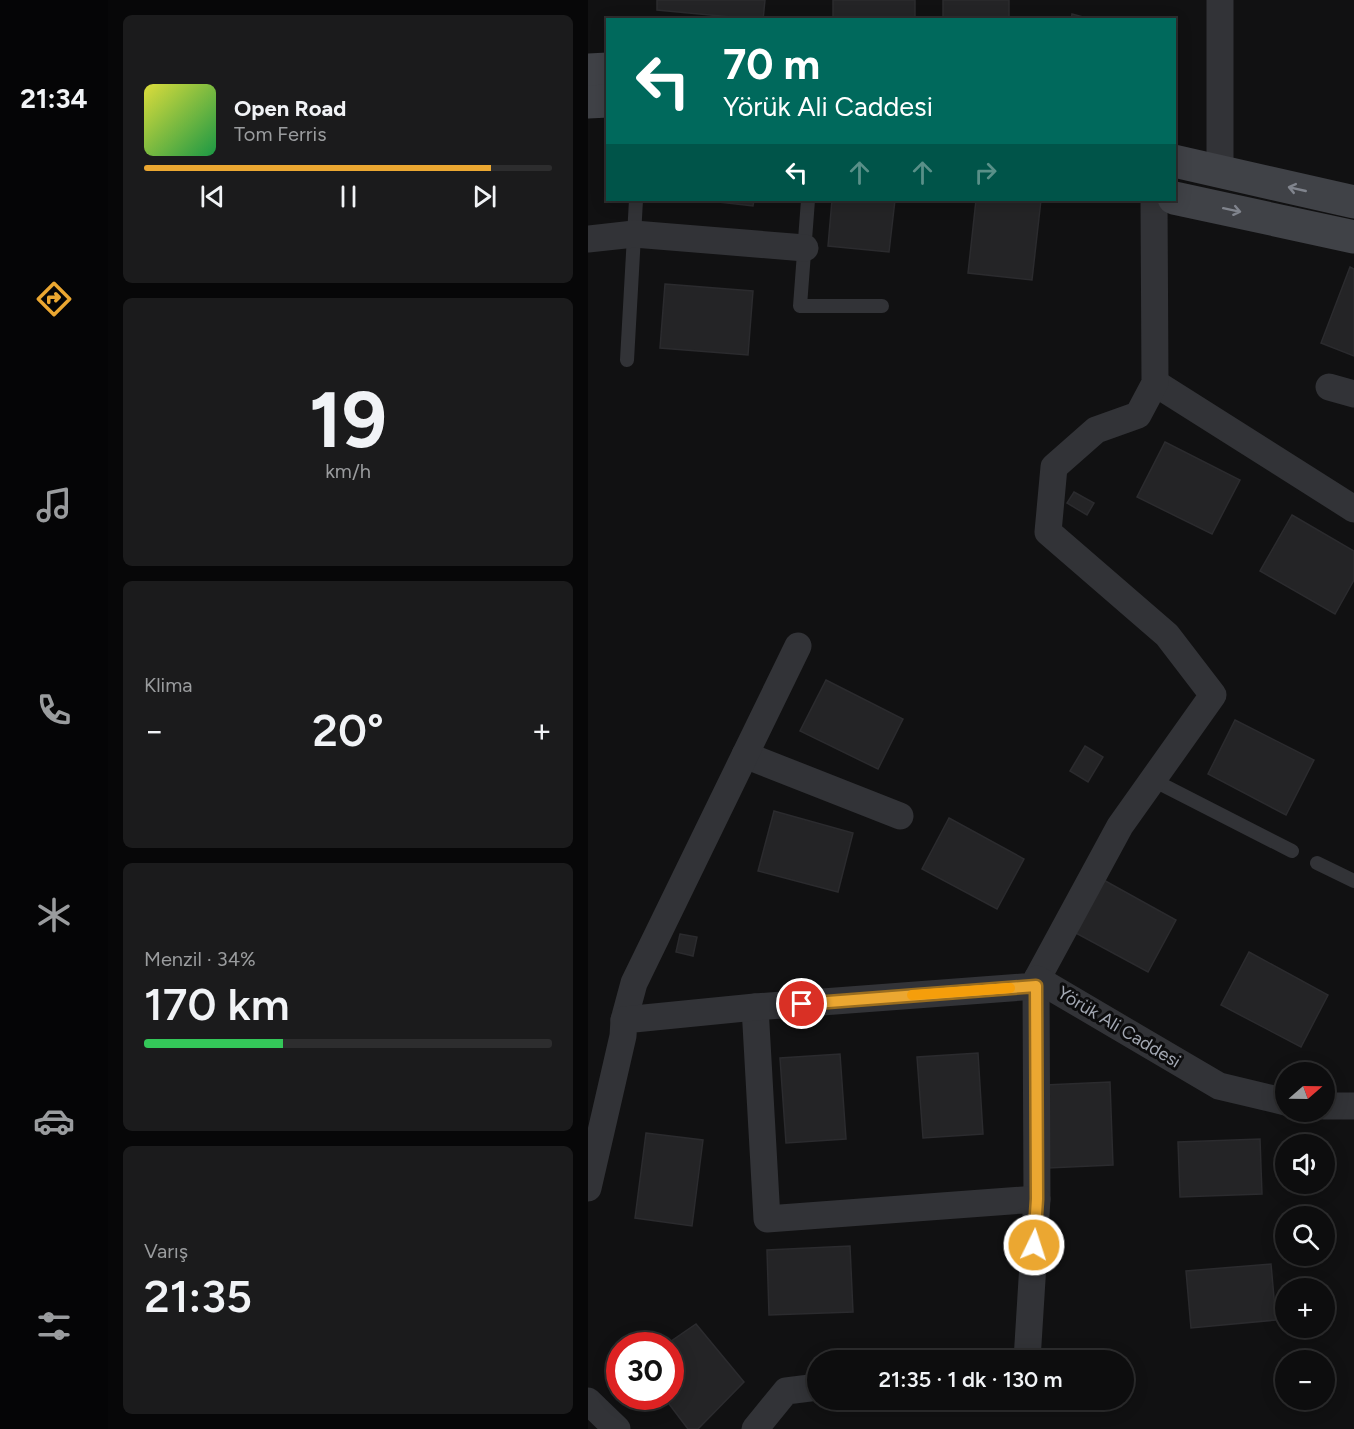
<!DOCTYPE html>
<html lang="tr">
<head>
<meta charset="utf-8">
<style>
	:root { --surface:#0d0d0e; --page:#1b1b1c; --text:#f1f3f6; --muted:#9a9c9e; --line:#2d2d2e; --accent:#eba731 }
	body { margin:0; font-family:Figtree,sans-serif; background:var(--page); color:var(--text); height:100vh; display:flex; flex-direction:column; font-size:22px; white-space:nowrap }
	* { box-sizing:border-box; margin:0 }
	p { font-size:20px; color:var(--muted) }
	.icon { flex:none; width:33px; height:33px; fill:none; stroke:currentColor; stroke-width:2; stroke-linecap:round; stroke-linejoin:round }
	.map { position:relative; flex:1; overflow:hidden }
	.panel { display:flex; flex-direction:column; gap:15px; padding:15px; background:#070708; width:480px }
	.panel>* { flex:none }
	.hud { position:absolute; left:18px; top:18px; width:570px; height:183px; border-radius:0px; box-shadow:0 3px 15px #0003,0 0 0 2px var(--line); background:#00695c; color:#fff; overflow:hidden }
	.needle { width:39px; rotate:70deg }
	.controls { position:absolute; left:687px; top:1062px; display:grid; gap:12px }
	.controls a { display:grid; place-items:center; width:60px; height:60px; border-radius:50%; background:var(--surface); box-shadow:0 3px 15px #0003,0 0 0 2px var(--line); font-size:30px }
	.speed { position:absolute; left:18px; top:1332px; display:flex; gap:12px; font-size:30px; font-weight:700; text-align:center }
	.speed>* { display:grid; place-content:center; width:78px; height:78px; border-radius:50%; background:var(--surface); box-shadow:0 3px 15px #0003,0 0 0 2px var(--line); line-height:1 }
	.speed .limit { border:9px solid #d22; background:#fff; color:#111 }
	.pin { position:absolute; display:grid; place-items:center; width:51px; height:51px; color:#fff; margin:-26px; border:3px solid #fff; border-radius:50%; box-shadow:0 2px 6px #0007 }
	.me { position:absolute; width:66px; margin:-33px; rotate:4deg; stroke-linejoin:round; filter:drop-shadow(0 0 4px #0008) }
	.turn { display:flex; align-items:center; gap:21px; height:126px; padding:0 18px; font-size:27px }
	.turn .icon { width:78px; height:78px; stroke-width:2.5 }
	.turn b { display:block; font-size:42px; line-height:51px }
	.lanes { display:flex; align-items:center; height:57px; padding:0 18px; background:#0003; justify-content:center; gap:30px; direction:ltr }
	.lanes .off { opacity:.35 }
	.big { font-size:45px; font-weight:600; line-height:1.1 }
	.panel .tile { flex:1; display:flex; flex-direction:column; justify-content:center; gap:9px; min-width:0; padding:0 21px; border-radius:9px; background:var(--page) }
	.panel .dial { align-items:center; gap:0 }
	.dial b { font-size:78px; line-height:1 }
	.song { display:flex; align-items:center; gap:18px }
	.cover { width:72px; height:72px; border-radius:9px; background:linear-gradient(135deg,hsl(60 70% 55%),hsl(140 70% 35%)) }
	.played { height:6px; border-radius:3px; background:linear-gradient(90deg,var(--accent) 85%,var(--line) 85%) }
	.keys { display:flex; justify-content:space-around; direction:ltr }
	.heat { display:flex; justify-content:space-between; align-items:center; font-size:33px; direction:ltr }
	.charge { height:9px; border-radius:4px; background:linear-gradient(90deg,#34c759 34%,var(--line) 0) }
	.trip { position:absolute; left:219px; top:1350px; width:327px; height:60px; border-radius:30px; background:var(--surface); box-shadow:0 3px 15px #0003,0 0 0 2px var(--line); font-weight:600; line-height:60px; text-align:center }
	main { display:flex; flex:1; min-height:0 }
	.tab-bar { display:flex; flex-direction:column; width:108px; justify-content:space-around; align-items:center; background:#050506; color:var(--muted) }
	.tab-bar .icon { width:42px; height:42px }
	.tab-bar .on { color:var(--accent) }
	.tab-bar b { font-size:27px; color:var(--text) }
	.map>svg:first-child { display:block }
	.building { fill:#242426; stroke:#2b2b2e; stroke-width:1.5 }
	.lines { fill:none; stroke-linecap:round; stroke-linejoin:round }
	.lane { stroke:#323337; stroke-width:14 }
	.street { stroke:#323337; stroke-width:27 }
	.secondary { stroke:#404247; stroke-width:33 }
	.oneway { stroke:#80848d }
	.route-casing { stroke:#996d20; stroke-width:15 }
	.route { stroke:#eba731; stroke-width:10 }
	.slow { stroke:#f59e0b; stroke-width:10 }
	.labels { text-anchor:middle; stroke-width:6; stroke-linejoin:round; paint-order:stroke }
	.street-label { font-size:18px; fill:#a3a8b3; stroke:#0c0c0d }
</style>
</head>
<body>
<main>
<nav class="tab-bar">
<b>21:34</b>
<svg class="icon on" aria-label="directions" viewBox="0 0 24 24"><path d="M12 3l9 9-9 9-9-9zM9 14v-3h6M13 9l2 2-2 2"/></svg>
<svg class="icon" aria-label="music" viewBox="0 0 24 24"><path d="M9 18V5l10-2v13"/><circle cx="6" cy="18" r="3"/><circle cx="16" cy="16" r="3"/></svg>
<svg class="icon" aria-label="phone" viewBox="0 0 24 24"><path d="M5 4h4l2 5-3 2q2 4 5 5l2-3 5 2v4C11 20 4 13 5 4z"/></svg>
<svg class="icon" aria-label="climate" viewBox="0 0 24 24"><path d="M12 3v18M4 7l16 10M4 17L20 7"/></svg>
<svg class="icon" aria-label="car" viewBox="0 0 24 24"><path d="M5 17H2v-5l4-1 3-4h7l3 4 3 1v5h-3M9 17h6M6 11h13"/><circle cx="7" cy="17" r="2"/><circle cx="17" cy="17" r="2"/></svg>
<svg class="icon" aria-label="filters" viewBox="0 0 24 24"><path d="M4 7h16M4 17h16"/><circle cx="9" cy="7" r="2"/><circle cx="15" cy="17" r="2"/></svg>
</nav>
<section class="panel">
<div class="tile">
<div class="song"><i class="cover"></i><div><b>Open Road</b><p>Tom Ferris</p></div></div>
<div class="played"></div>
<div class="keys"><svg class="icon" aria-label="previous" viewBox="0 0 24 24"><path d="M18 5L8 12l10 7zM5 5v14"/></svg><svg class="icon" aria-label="pause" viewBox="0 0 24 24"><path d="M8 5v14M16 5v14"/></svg><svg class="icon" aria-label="next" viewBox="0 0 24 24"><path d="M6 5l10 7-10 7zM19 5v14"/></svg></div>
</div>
<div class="tile dial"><b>19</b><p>km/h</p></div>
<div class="tile"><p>Klima</p>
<div class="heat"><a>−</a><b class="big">20°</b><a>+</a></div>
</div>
<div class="tile"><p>Menzil · 34%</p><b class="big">170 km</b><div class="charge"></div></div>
<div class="tile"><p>Varış</p><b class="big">21:35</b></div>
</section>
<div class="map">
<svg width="766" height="1429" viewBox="0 0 766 1429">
	<rect width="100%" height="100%" fill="#111112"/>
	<g class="building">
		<path d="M 69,0 L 177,0 L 175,20 L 69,10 Z"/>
		<rect x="245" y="0" width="82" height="20"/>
		<rect x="355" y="0" width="66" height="20"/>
		<path d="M 484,14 L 506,20 L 483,20 Z"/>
		<path d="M 113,200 L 166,200 L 165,206 Z"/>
		<path d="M 244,200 L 307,200 L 301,252 L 240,246 Z"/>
		<path d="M 388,200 L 453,200 L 444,280 L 380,273 Z"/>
		<path d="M 762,267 L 766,269 L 766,356 L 733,343 Z"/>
		<path d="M 77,284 L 165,291 L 160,355 L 72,348 Z"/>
		<path d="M 577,442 L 652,480 L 624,534 L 549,497 Z"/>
		<path d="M 486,492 L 506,503 L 499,515 L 479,503 Z"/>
		<path d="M 704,515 L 766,551 L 766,580 L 747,614 L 672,571 Z"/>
		<path d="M 238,680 L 315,719 L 290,769 L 212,731 Z"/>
		<path d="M 647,720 L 726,760 L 698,815 L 620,774 Z"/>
		<path d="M 497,746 L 515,757 L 500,782 L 482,771 Z"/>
		<path d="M 186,811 L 265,833 L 250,892 L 170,871 Z"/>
		<path d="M 361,818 L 436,859 L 409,909 L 334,869 Z"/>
		<path d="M 512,878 L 588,920 L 560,972 L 484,931 Z"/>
		<path d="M 92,934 L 109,937 L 105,956 L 88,952 Z"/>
		<path d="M 661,952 L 740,995 L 713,1047 L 633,1005 Z"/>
		<path d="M 390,1053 L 395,1134 L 335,1138 L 329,1057 Z"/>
		<path d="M 252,1054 L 258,1139 L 198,1143 L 192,1058 Z"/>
		<path d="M 522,1082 L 525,1165 L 460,1168 L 457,1085 Z"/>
		<path d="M 58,1133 L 115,1140 L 104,1226 L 47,1218 Z"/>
		<path d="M 672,1139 L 674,1194 L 592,1197 L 590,1142 Z"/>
		<path d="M 262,1246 L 265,1312 L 181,1315 L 179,1250 Z"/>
		<path d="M 683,1264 L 688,1320 L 603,1328 L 598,1271 Z"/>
		<path d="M 108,1324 L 156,1382 L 110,1429 L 100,1429 L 75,1396 L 82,1396 L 82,1346 L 76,1346 Z"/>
	</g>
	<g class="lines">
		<g class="lane">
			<path d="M 220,200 L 212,306 L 294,306"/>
			<path d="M 39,360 L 48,200"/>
			<path d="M 565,780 L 704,851"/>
			<path d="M 729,863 L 766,881"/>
		</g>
		<g class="street">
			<path d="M 632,171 L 632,0"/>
			<path d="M 0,239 L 46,234 L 217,248"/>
			<path d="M 567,383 L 766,509"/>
			<path d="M 741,387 L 766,394"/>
			<path d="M 157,755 L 312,816"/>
			<path d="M 449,979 L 532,826 L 625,695 L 579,635 L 460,532 L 466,467 L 508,430 L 550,415 L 567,383 L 566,200"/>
			<path d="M 448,986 L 449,1199"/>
			<path d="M 167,1007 L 179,1219 L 449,1199 L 439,1360 L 432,1360"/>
			<path d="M 36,1020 L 46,983 L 210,646"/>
			<path d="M 736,1106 L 766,1106"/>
			<path d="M 0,1188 L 35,1036 L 36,1020 L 167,1007 L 448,986 L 449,979 L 631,1086 L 698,1102"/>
			<path d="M 0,1401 L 29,1429"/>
			<path d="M 167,1429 L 198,1391 L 230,1387"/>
		</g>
		<g class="secondary">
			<path d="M 0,70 L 20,69"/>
			<path d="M 0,102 L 20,101"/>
			<path d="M 586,161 L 766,202"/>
			<path d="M 586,198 L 766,237"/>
		</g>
	</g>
	<defs><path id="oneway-shaft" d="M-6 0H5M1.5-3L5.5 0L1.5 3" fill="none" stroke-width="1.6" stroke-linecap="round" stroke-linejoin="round" transform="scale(1.5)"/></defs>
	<g class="oneway">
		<use href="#oneway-shaft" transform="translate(709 189) rotate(-167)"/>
		<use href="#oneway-shaft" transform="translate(644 210) rotate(12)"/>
	</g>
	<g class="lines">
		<g class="route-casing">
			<path id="route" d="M 214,1004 L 448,986 L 449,1199 L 446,1245"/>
		</g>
		<use href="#route" class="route"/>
		<path class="slow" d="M 324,995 L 422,988"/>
	</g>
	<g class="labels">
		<g class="street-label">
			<text transform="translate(531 1027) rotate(31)" y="6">Yörük Ali Caddesi</text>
		</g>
	</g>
</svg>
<div class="controls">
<a><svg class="needle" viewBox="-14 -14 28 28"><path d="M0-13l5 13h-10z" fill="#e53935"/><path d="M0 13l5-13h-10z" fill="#9a9c9e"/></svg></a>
<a><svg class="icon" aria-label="sound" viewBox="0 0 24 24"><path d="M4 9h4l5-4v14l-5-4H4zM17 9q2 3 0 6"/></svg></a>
<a><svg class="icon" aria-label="search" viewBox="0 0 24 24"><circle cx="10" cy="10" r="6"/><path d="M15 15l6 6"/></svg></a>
<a>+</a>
<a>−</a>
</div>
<div class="speed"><div class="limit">30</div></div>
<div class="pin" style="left:214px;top:1004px;background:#d93025"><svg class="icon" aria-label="arrive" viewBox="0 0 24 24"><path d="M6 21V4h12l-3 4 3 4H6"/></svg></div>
<svg class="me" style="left:446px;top:1245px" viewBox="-20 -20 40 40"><circle r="17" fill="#eba731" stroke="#fff" stroke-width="3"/><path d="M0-11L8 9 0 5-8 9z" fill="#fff"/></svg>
<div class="trip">21:35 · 1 dk · 130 m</div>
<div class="hud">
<div class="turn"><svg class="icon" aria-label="left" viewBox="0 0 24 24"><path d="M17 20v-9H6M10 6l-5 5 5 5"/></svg><div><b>70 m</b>Yörük Ali Caddesi</div></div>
<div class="lanes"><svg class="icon" aria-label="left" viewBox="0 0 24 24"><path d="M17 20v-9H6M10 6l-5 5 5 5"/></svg><svg class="icon off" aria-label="ahead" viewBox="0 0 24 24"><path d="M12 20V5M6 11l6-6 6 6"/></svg><svg class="icon off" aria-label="ahead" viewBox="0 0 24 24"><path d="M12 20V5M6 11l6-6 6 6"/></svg><svg class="icon off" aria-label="right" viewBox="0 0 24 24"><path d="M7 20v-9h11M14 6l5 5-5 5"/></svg></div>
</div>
</div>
</main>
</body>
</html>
